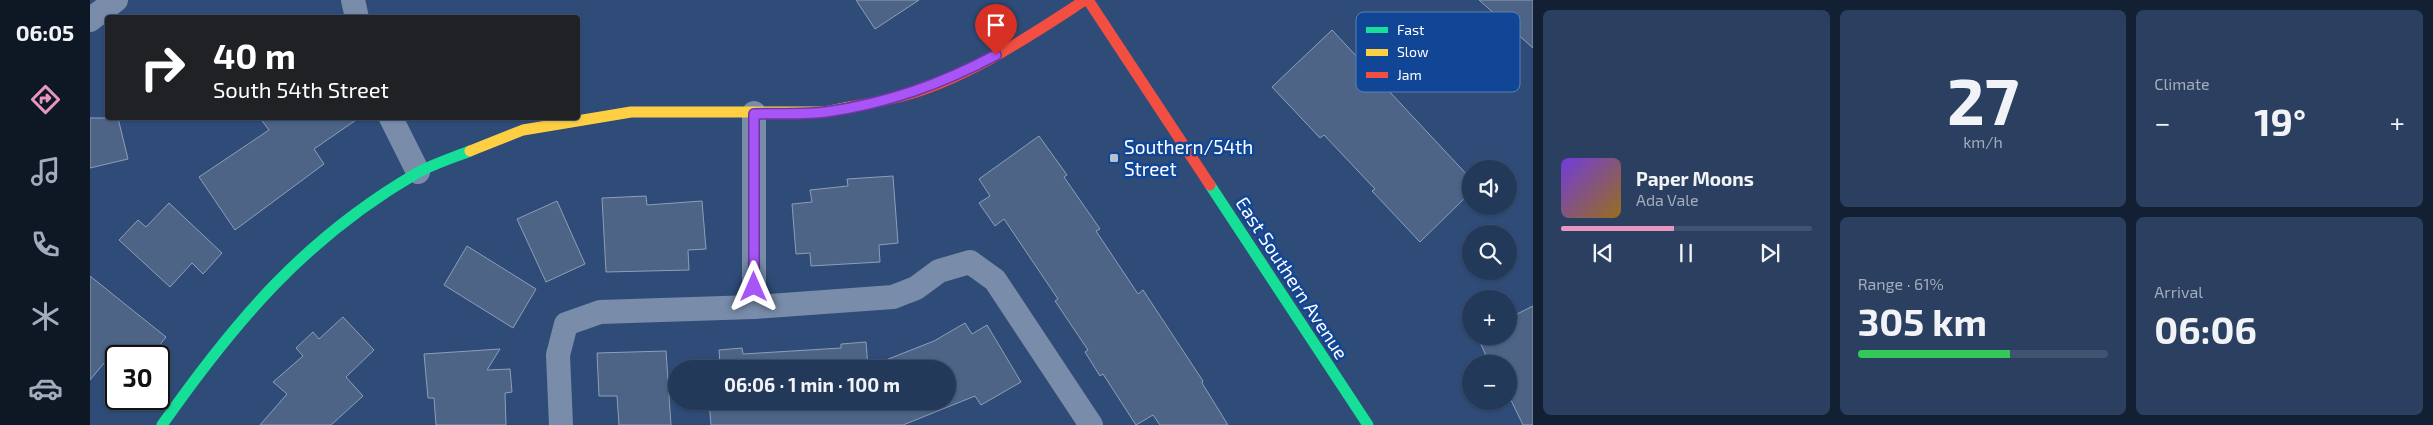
<!DOCTYPE html>
<html lang="en">
<head>
<meta charset="utf-8">
<style>
	:root { --surface:#23395a; --page:#2b4060; --text:#f1f3f6; --muted:#a3acbb; --line:#405370; --accent:#e797bd }
	body { margin:0; font-family:"Exo 2",sans-serif; background:var(--page); color:var(--text); height:100vh; display:flex; flex-direction:column; font-size:19px; white-space:nowrap }
	* { box-sizing:border-box; margin:0 }
	p { font-size:16px; color:var(--muted) }
	.icon { flex:none; width:28px; height:28px; fill:none; stroke:currentColor; stroke-width:2; stroke-linecap:round; stroke-linejoin:round }
	.map { position:relative; flex:1; overflow:hidden }
	.panel { display:flex; flex-direction:column; gap:10px; padding:10px; background:#131f32; width:900px }
	.panel>* { flex:none }
	.guide { position:absolute; left:15px; top:15px; width:475px; height:105px; border-radius:5px; box-shadow:0 1px 4px #0004,0 0 0 1px var(--line); background:#202124; color:#fff; overflow:hidden }
	.buttons { position:absolute; left:1372px; top:160px; display:grid; gap:10px }
	.buttons a { display:grid; place-items:center; width:55px; height:55px; border-radius:50%; background:var(--surface); box-shadow:0 1px 4px #0004,0 0 0 1px var(--line); font-size:25px }
	.speed { position:absolute; left:15px; top:345px; display:flex; gap:10px; font-size:25px; font-weight:700; text-align:center }
	.speed>* { display:grid; place-content:center; width:65px; height:65px; border-radius:50%; background:var(--surface); box-shadow:0 1px 4px #0004,0 0 0 1px var(--line); line-height:1 }
	.speed .limit { border:2px solid #111; border-radius:8px; background:#fff; color:#111 }
	.pin { position:absolute; display:grid; place-items:center; width:42px; height:42px; color:#fff; margin:-51px -21px; border-radius:50% 50% 50% 0; rotate:-45deg; box-shadow:0 0 5px #0007 }
	.pin .icon { rotate:45deg }
	.me { position:absolute; width:55px; margin:-28px; rotate:0deg; stroke-linejoin:round; filter:drop-shadow(0 0 4px #0008) }
	.turn { display:flex; align-items:center; gap:18px; height:105px; padding:0 25px; font-size:22px }
	.turn .icon { width:65px; height:65px; stroke-width:2.5 }
	.turn b { display:block; font-size:35px; line-height:42px }
	.big { font-size:38px; font-weight:700; line-height:1.1 }
	.panel .tile { flex:1; display:flex; flex-direction:column; justify-content:center; gap:8px; min-width:0; padding:0 18px; border-radius:8px; background:var(--page) }
	.panel .dial { align-items:center; gap:0 }
	.dial b { font-size:65px; line-height:1 }
	.song { display:flex; align-items:center; gap:15px }
	.cover { width:60px; height:60px; border-radius:8px; background:linear-gradient(135deg,hsl(260 70% 55%),hsl(40 70% 35%)) }
	.played { height:5px; border-radius:2px; background:linear-gradient(90deg,var(--accent) 45%,var(--line) 45%) }
	.keys { display:flex; justify-content:space-around; direction:ltr }
	.heat { display:flex; justify-content:space-between; align-items:center; font-size:28px; direction:ltr }
	.charge { height:8px; border-radius:4px; background:linear-gradient(90deg,#34c759 61%,var(--line) 0) }
	.panel .tiles { flex:1; display:grid; gap:10px; grid-template-columns:repeat(3,1fr) }
	.tile:first-child { grid-row:span 2 }
	.trip { position:absolute; left:578px; top:360px; width:288px; height:50px; border-radius:25px; background:var(--surface); box-shadow:0 1px 4px #0004,0 0 0 1px var(--line); font-weight:700; line-height:50px; text-align:center }
	main { display:flex; flex:1; min-height:0 }
	.menu { display:flex; flex-direction:column; width:90px; justify-content:space-around; align-items:center; background:#0e1724; color:var(--muted) }
	.menu .icon { width:35px; height:35px }
	.menu .active { color:var(--accent) }
	.menu b { font-size:22px; color:var(--text) }
	.map>svg:first-child { display:block }
	.building { fill:#4d6487; stroke:#8d9eb8 }
	.lines { fill:none; stroke-linecap:round; stroke-linejoin:round }
	.street { stroke:#798dab; stroke-width:24 }
	.fast { stroke:#16e098; stroke-width:11 }
	.slow { stroke:#ffcf43; stroke-width:11 }
	.jam { stroke:#f24e42; stroke-width:11 }
	.route-casing { stroke:#6d37a1; stroke-width:12 }
	.route { stroke:#a855f7; stroke-width:9 }
	.poi-dot { fill:#b6c0d0; stroke:#114696; stroke-width:2 }
	.labels { text-anchor:middle; stroke-width:5; stroke-linejoin:round; paint-order:stroke }
	.poi-label { font-size:19px; fill:#fff; stroke:#114696; text-anchor:start }
	.street-label { font-size:19px; fill:#fff; stroke:#114696 }
	.key { fill:#114696; stroke:#587eb6; stroke-width:1 }
	.key-label { font-size:14px; fill:#fff }
</style>
</head>
<body>
<main>
<nav class="menu">
<b>06:05</b>
<svg class="icon active" aria-label="directions" viewBox="0 0 24 24"><path d="M12 3l9 9-9 9-9-9zM9 14v-3h6M13 9l2 2-2 2"/></svg>
<svg class="icon" aria-label="music" viewBox="0 0 24 24"><path d="M9 18V5l10-2v13"/><circle cx="6" cy="18" r="3"/><circle cx="16" cy="16" r="3"/></svg>
<svg class="icon" aria-label="phone" viewBox="0 0 24 24"><path d="M5 4h4l2 5-3 2q2 4 5 5l2-3 5 2v4C11 20 4 13 5 4z"/></svg>
<svg class="icon" aria-label="climate" viewBox="0 0 24 24"><path d="M12 3v18M4 7l16 10M4 17L20 7"/></svg>
<svg class="icon" aria-label="car" viewBox="0 0 24 24"><path d="M5 17H2v-5l4-1 3-4h7l3 4 3 1v5h-3M9 17h6M6 11h13"/><circle cx="7" cy="17" r="2"/><circle cx="17" cy="17" r="2"/></svg>
</nav>
<div class="map">
<svg width="1443" height="425" viewBox="0 0 1443 425">
	<rect width="100%" height="100%" fill="#2f4c78"/>
	<g class="building">
		<path d="M 766,0 L 829,0 L 785,29 Z"/>
		<path d="M 1389,0 L 1443,0 L 1443,48 Z"/>
		<path d="M 1242,30 L 1381,179 L 1381,192 L 1330,242 L 1282,191 L 1285,189 L 1234,135 L 1230,138 L 1182,87 Z"/>
		<path d="M 0,118 L 28,118 L 38,159 L 0,168 Z"/>
		<path d="M 170,118 L 269,118 L 224,149 L 234,164 L 145,230 L 109,177 L 179,130 Z"/>
		<path d="M 949,136 L 977,175 L 974,177 L 1010,229 L 1006,231 L 1048,294 L 1053,290 L 1113,381 L 1112,383 L 1138,425 L 1070,425 L 1063,415 L 1046,425 L 1013,374 L 1010,376 L 995,352 L 998,350 L 965,301 L 968,299 L 914,219 L 905,226 L 889,203 L 900,196 L 889,179 Z"/>
		<path d="M 803,176 L 808,243 L 789,245 L 790,262 L 721,266 L 720,253 L 706,254 L 702,204 L 722,202 L 720,190 L 758,186 L 757,179 Z"/>
		<path d="M 556,196 L 557,205 L 612,201 L 616,249 L 598,250 L 599,270 L 516,272 L 512,198 Z"/>
		<path d="M 467,201 L 495,264 L 456,282 L 427,219 Z"/>
		<path d="M 79,203 L 132,253 L 113,274 L 102,263 L 80,287 L 29,240 L 48,220 L 56,227 Z"/>
		<path d="M 377,246 L 446,289 L 423,328 L 354,285 Z"/>
		<path d="M 0,276 L 76,337 L 61,356 L 26,356 L 26,372 L 14,363 L 0,380 Z"/>
		<path d="M 1443,306 L 1443,425 L 1433,425 L 1419,396 L 1419,364 L 1400,364 L 1387,336 L 1419,336 L 1419,318 Z"/>
		<path d="M 253,317 L 284,350 L 256,377 L 273,396 L 241,425 L 170,425 L 197,394 L 183,382 L 213,356 L 206,348 L 223,332 L 229,339 Z"/>
		<path d="M 875,323 L 882,334 L 897,325 L 931,382 L 891,405 L 885,396 L 813,425 L 621,425 L 619,401 L 856,401 L 856,369 L 615,369 L 615,365 L 630,364 L 629,350 L 652,348 L 653,354 L 751,348 L 751,344 L 776,342 L 778,367 L 844,341 Z"/>
		<path d="M 410,349 L 397,370 L 420,369 L 422,392 L 415,393 L 416,425 L 346,425 L 344,398 L 338,398 L 334,354 Z"/>
		<path d="M 576,351 L 581,425 L 529,425 L 527,396 L 509,396 L 507,353 Z"/>
	</g>
	<g class="lines">
		<g class="street">
			<path d="M 263,0 L 267,18"/>
			<path d="M 0,20 L 26,0"/>
			<path d="M 664,113 L 664,307"/>
			<path d="M 301,118 L 328,172"/>
			<path d="M 471,425 L 468,355 L 476,324 L 510,312 L 664,307 L 803,297 L 826,288 L 849,271 L 880,262 L 905,280 L 1001,425"/>
		</g>
		<g class="fast">
			<path d="M 1120,185 L 1278,425"/>
			<path d="M 72,425 C 145,321 215,238 327,173 C 343,164 362,158 380,151"/>
		</g>
		<path class="slow" d="M 380,151 L 433,130 L 541,112 L 735,112 L 760,107"/>
		<g class="jam">
			<path d="M 998,0 L 1120,185"/>
			<path d="M 760,107 C 776,104 793,101 809,97 C 875,80 938,37 995,0"/>
		</g>
	</g>
	<g class="lines">
		<g class="route-casing">
			<path id="route" d="M 664,287 L 664,114 C 687,113 713,115 736,112 C 799,103 851,84 906,55"/>
		</g>
		<use href="#route" class="route"/>
	</g>
	<rect class="poi-dot" x="1019" y="153" width="10" height="10" rx="2.5"/>
	<g class="labels">
		<g class="poi-label">
			<text x="1034" y="154">Southern/54th<tspan x="1034" dy="22">Street</tspan></text>
		</g>
		<g class="street-label">
			<text transform="translate(1202 278) rotate(57)" y="7">East Southern Avenue</text>
		</g>
	</g>
	<rect x="1266" y="12" width="164" height="80" rx="8" class="key"/>
	<rect x="1276" y="27" width="22" height="6" fill="#16e098"/>
	<rect x="1276" y="49" width="22" height="7" fill="#ffcf43"/>
	<rect x="1276" y="72" width="22" height="6" fill="#f24e42"/>
	<g class="key-label">
		<text x="1307" y="35">Fast</text>
		<text x="1307" y="57">Slow</text>
		<text x="1307" y="80">Jam</text>
	</g>
</svg>
<div class="buttons">
<a><svg class="icon" aria-label="sound" viewBox="0 0 24 24"><path d="M4 9h4l5-4v14l-5-4H4zM17 9q2 3 0 6"/></svg></a>
<a><svg class="icon" aria-label="search" viewBox="0 0 24 24"><circle cx="10" cy="10" r="6"/><path d="M15 15l6 6"/></svg></a>
<a>+</a>
<a>−</a>
</div>
<div class="speed"><div class="limit">30</div></div>
<div class="pin" style="left:906px;top:55px;background:#d93025"><svg class="icon" aria-label="arrive" viewBox="0 0 24 24"><path d="M6 21V4h12l-3 4 3 4H6"/></svg></div>
<svg class="me" style="left:664px;top:287px" viewBox="-20 -20 40 40"><path d="M0-17L14 15 0 8-14 15z" fill="#a855f7" stroke="#fff" stroke-width="4"/></svg>
<div class="trip">06:06 · 1 min · 100 m</div>
<div class="guide">
<div class="turn"><svg class="icon" aria-label="right" viewBox="0 0 24 24"><path d="M7 20v-9h11M14 6l5 5-5 5"/></svg><div><b>40 m</b>South 54th Street</div></div>
</div>
</div>
<section class="panel">
<div class="tiles">
<div class="tile">
<div class="song"><i class="cover"></i><div><b>Paper Moons</b><p>Ada Vale</p></div></div>
<div class="played"></div>
<div class="keys"><svg class="icon" aria-label="previous" viewBox="0 0 24 24"><path d="M18 5L8 12l10 7zM5 5v14"/></svg><svg class="icon" aria-label="pause" viewBox="0 0 24 24"><path d="M8 5v14M16 5v14"/></svg><svg class="icon" aria-label="next" viewBox="0 0 24 24"><path d="M6 5l10 7-10 7zM19 5v14"/></svg></div>
</div>
<div class="tile dial"><b>27</b><p>km/h</p></div>
<div class="tile"><p>Climate</p>
<div class="heat"><a>−</a><b class="big">19°</b><a>+</a></div>
</div>
<div class="tile"><p>Range · 61%</p><b class="big">305 km</b><div class="charge"></div></div>
<div class="tile"><p>Arrival</p><b class="big">06:06</b></div>
</div>
</section>
</main>
</body>
</html>
